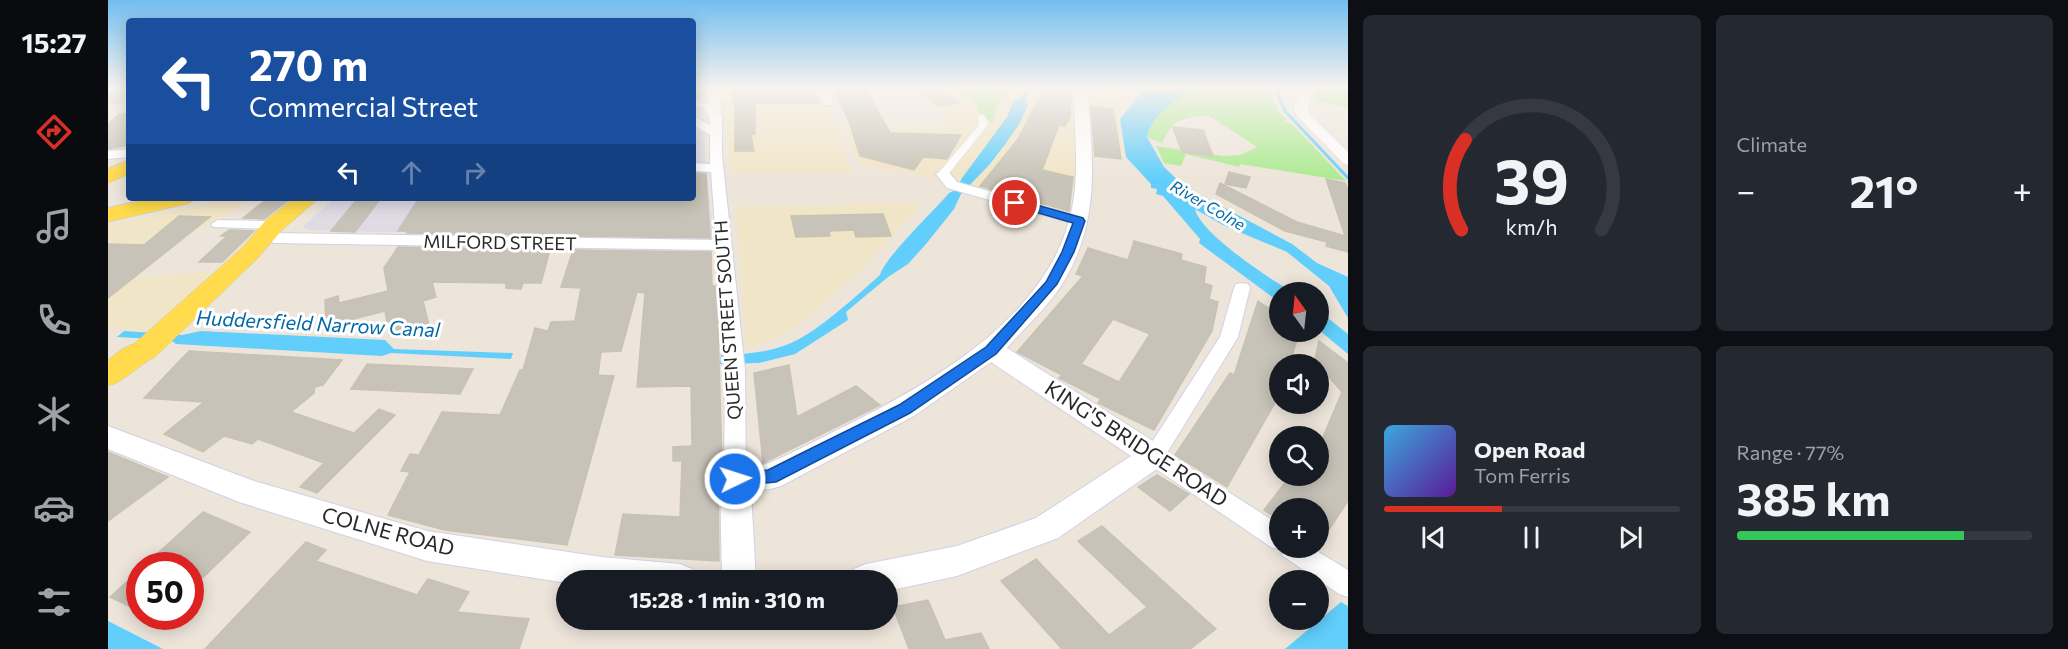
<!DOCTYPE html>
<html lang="en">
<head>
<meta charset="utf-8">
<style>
	:root { --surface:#171b24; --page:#242831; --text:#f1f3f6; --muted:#9ea1a6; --line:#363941; --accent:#d93025 }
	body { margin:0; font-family:Commissioner,sans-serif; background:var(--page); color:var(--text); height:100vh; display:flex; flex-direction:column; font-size:22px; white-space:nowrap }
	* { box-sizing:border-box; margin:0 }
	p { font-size:20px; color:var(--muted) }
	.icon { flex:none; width:33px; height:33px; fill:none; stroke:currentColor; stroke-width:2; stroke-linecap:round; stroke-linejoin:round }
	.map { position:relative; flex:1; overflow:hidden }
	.panel { display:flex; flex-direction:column; gap:15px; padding:15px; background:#0d0f14; width:720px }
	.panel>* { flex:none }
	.hud { position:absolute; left:18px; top:18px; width:570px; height:183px; border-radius:6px; box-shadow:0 3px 15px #0003; background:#1a4fa0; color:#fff; overflow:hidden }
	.needle { width:39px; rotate:345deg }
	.controls { position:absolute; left:1161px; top:282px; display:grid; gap:12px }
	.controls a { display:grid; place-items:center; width:60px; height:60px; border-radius:50%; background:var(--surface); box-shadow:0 3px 15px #0003; font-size:30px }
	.speed { position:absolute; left:18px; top:552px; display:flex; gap:12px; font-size:30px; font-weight:700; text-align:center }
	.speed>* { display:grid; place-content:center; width:78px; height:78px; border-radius:50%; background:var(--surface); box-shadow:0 3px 15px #0003; line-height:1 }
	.speed .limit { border:9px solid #d22; background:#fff; color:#111 }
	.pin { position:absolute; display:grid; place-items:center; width:51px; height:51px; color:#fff; margin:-26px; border:3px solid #fff; border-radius:50%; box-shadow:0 2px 6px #0007 }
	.me { position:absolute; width:66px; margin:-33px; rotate:86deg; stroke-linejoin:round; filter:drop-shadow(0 0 4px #0008) }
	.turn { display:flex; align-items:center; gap:21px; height:126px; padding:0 24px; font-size:27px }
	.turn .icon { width:78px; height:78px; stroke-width:2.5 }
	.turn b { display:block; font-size:42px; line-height:51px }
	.lanes { display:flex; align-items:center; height:57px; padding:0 24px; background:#0003; justify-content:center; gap:30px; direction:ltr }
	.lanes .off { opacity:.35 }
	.big { font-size:45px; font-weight:700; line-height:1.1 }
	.panel .widget { flex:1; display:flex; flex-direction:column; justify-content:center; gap:9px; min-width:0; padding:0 21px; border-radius:9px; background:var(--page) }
	.panel .dial { align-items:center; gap:0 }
	.dial svg { height:156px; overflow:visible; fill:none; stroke:var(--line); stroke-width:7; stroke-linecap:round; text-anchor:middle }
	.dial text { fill:var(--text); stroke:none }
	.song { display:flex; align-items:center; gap:18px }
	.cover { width:72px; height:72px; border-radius:9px; background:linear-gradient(135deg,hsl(200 70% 55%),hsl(270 70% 35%)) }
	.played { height:6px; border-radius:3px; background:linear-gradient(90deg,var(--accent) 40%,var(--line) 40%) }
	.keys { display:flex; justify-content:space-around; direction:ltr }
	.heat { display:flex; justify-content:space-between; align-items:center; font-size:33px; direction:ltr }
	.charge { height:9px; border-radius:4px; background:linear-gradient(90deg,#34c759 77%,var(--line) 0) }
	.panel .tiles { flex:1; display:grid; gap:15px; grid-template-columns:repeat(2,1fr) }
	.trip { position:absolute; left:448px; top:570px; width:342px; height:60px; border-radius:30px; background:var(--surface); box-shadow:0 3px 15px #0003; font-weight:700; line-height:60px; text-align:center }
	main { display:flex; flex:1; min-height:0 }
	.dock { display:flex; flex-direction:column; width:108px; justify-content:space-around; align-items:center; background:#090b0e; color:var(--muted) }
	.dock .icon { width:42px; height:42px }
	.dock .selected { color:var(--accent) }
	.dock b { font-size:27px; color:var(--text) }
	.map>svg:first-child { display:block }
	.industrial { fill:#dedbe5 }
	.education { fill:#f1e5c7 }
	.green { fill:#acea90 }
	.water { fill:#61cefb }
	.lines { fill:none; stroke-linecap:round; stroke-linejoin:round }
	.stream { stroke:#61cefb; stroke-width:3 }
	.building { fill:#c8c3b8; stroke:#c9c2b3; stroke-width:1.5; fill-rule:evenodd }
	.pedestrian-casing { stroke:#cfd2e4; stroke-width:1 }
	.minor-casing { stroke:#cfd2e4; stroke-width:2 }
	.tertiary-casing { stroke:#cfd2e4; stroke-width:1 }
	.secondary-casing { stroke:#cfd2e4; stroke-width:2 }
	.primary-casing { stroke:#c7c7c7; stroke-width:1 }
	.trunk-casing { stroke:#c7c7c7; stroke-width:2 }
	.pedestrian { fill:#fff; fill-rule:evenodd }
	.minor { fill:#fff; fill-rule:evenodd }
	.tertiary { fill:#fff; fill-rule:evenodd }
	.secondary { fill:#fff; fill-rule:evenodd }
	.primary { fill:#ffdb4d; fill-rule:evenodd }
	.trunk { fill:#ffbf50; fill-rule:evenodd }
	.route { fill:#1a73e8; stroke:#114b97; stroke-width:1.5 }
	.labels { text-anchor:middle; stroke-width:6; stroke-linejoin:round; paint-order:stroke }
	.far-water-label { font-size:16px; font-style:italic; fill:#0069a7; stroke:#fff }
	.street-label { font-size:18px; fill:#292929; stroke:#fff }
	.water-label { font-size:20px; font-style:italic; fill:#0069a7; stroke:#fff }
	.near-street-label { font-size:21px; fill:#292929; stroke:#fff }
</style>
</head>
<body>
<main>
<nav class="dock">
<b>15:27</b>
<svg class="icon selected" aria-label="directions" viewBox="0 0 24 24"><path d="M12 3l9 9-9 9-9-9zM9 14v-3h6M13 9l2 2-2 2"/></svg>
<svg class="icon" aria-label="music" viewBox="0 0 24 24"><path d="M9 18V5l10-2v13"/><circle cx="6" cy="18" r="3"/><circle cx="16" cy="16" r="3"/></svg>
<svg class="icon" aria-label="phone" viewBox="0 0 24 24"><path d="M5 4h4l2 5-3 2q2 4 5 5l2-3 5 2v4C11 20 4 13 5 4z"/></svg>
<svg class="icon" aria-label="climate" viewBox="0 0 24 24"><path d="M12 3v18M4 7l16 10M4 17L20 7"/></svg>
<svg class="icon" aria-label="car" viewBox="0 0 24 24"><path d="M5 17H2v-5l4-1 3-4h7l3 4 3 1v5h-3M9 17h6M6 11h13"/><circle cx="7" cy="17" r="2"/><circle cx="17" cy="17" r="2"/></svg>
<svg class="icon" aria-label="filters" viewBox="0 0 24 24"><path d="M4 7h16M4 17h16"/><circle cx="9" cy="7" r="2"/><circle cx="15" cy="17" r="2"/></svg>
</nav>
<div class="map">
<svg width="1240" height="649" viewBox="0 0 1240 649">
	<rect width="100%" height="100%" fill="#ede5da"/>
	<path class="industrial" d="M 585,129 L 595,132 L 605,238 L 223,231 L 202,230 L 194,227 L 227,198 L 585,198 Z"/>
	<g class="education">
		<path d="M 611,89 L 716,89 L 744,172 L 624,173 Z"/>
		<path d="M 804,89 L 1016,91 L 1024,94 L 1009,110 L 1016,158 L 970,157 L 962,213 L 842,180 L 751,165 L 736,126 L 842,126 L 834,112 Z"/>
		<path d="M 120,198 L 144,198 L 105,227 L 90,226 L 26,278 L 105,271 L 42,331 L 0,328 L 0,226 Z"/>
		<path d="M 815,203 L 748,275 L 681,333 L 638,349 L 628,207 Z"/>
	</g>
	<g class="green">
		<path d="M 849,89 L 900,89 L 888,108 L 884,123 L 869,110 L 872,108 Z"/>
		<path d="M 1085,89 L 1160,89 L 1172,113 L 1179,119 L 1176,121 L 1184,124 L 1238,181 L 1132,164 L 1131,167 L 1078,154 L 1073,166 L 1056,163 L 1048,146 L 1115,156 L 1132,155 L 1149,147 L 1100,115 C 1074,119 1066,117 1054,143 L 1039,137 C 1044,114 1066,101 1085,89 Z"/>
		<path d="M 1210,89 L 1240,89 L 1240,107 L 1206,100 Z"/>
	</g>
	<g class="water">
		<path d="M 918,89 L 923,89 L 917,100 L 920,104 L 912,123 L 898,143 L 882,164 L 853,194 L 846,209 L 818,244 L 800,264 L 780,277 L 738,312 L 740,320 L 687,354 L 651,363 L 612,364 L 613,355 C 636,355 662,352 683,343 C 711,331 749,295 772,275 C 777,257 826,211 841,193 L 848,190 L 854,178 L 899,117 L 906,100 L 912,99 Z"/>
		<path d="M 1036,89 L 1085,89 C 1066,102 1044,114 1039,137 L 1056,167 L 1077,187 L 1184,244 L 1209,263 L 1240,277 L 1240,318 L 1221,286 L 1179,252 L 1115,225 L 1087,209 C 1092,233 1162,279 1184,292 L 1172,292 L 1171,302 L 1091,243 L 1092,239 L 1055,196 L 1048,194 L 1049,189 L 1043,188 L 1043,184 L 1018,157 L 1012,119 Z"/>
		<path d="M 1211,311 L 1240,334 L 1240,354 L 1211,330 Z"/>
		<path d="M 16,331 L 74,335 L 93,331 L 277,340 L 286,349 L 405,353 L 403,359 L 283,353 L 274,356 L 68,344 L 63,340 L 9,337 Z"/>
		<path d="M 1233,602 L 1240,606 L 1240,649 L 1177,649 Z"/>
		<path d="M 0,621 L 55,649 L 0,649 Z"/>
	</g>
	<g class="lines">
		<path class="stream" d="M 1171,91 L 1171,98 L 1177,111 L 1240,178"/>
	</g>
	<g class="building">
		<path d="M 0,89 L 15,89 L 16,102 L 0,103 Z"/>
		<path d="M 624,89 L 706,89 L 711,103 L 647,103 L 647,134 L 643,135 L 646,151 L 627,151 L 627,102 L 625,102 Z"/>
		<path d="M 726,89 L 758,89 L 782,133 L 853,135 L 839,159 L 815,157 L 806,170 L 752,156 L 742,124 Z"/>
		<path d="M 936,89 L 963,89 L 962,117 L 957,126 L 951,125 L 934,170 L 965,177 L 961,211 L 872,186 L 910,139 Z"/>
		<path d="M 832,90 L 850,103 L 831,106 L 813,92 Z"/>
		<path d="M 983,106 L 1005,109 L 1013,159 L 987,156 Z"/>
		<path d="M 21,113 L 21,145 L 0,149 L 0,124 L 11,114 Z"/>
		<path d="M 1065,127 L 1095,130 L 1105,156 L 1074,152 Z"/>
		<path d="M 1121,172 L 1142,177 L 1138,188 L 1117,184 Z"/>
		<path d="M 585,173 L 598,174 L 602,238 L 469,236 L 470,233 L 447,233 L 446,235 L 299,233 L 301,231 L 290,231 L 311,198 L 585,198 Z"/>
		<path d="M 1218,179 L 1237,183 L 1240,190 L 1240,235 L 1237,236 L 1240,236 L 1240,252 L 1218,246 L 1219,242 L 1177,231 L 1108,194 L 1112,183 L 1189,222 L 1237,236 Z"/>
		<path d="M 160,198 L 183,198 L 156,219 L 135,218 Z"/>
		<path d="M 250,198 L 273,198 L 247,232 L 223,231 Z"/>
		<path d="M 775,214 L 783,236 L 748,237 L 746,230 L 721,231 L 722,236 L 688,237 L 683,216 Z"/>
		<path d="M 71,216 L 102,217 L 0,298 L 0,244 L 36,245 Z"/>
		<path d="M 121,230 L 146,231 L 114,262 L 91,262 L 119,236 L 113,236 Z"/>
		<path d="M 1026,241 L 1074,254 L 1073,260 L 1098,267 L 1096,283 L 1104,286 L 1101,299 L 1110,302 L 1104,331 L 1046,430 L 990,403 L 993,399 L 951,378 L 954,375 L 909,352 L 975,276 L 968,274 L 980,248 L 1020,260 ZM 1005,319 L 1042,334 L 1011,382 L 973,364 Z"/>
		<path d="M 290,247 L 442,250 L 433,283 L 415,283 L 413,289 L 398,288 L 398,283 L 324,282 L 328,297 L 315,301 L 321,325 L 281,335 L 277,311 L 218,326 L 217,300 L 230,296 L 231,303 L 280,291 L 276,268 Z"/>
		<path d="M 465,250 L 603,252 L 604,286 L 608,286 L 609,292 L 614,463 L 610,479 L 611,561 L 507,555 L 515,514 L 572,517 L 574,461 L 565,461 L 565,447 L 584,446 L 583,386 L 529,387 L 537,293 L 529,292 L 513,351 L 493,352 L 490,375 L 506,376 L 459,545 L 337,530 L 280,515 L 302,472 L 293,471 L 302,454 L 311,455 L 334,412 L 392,415 L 412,370 L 415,370 L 427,328 L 440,331 L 443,322 L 467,321 L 473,288 L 453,287 Z"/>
		<path d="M 1150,301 L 1172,316 L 1172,332 L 1192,332 L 1181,364 L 1172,364 L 1172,394 L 1119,487 L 1067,455 L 1122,373 L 1126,375 Z"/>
		<path d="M 1211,341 L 1240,363 L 1240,501 L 1210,546 L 1210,508 L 1172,508 L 1172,520 L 1156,510 L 1182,476 L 1210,476 L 1210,449 L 1234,392 L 1210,364 L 1206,363 Z"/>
		<path d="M 81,351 L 234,360 L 215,385 L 207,387 L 206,393 L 183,412 L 246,433 L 271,409 L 287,415 L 209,493 L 192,487 L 216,463 L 150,439 L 144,444 L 116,436 L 95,452 L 56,434 L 96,402 L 36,398 Z"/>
		<path d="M 259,364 L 365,369 L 352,394 L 243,389 Z"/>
		<path d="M 681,365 L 689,417 L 748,386 L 772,405 L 655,463 L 646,373 Z"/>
		<path d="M 0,452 L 60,477 L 0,521 Z"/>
		<path d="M 1049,475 L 1081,494 L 1062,511 L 1030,487 Z"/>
		<path d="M 95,512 L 142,532 L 82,590 L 82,566 L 36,566 Z"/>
		<path d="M 994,526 L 1108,629 L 1082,649 L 954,649 L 893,581 L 928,559 L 1001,635 L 1039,607 L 970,541 Z"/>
		<path d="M 198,542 L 218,550 L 208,561 L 309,595 L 320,579 L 361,592 L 349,612 L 421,619 L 411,649 L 97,649 Z"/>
		<path d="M 32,570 L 32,596 L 21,606 L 2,597 Z"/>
		<path d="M 820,600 L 837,640 L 873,633 L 881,649 L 801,649 L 785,607 Z"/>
	</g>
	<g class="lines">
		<g class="pedestrian-casing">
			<path id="pedestrian" d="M 874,114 L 878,117 L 880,125 L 839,176 L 831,176 L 831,172 L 871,125 L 870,117 Z"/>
		</g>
		<g class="minor-casing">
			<g id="minor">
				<path d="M 598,89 L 608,89 L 614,108 L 611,112 L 614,115 L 614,155 L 637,370 L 638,479 L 635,486 L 627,488 L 619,486 L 616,479 L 617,370 L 608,250 L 166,243 L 158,238 L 166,233 L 608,240 L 603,172 L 585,171 L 585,163 L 602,164 L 602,135 L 585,125 L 587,117 L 602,125 C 602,114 597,106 585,106 L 585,100 L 601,103 Z"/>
				<path d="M 708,89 L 718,89 L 725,103 L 723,105 L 715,105 Z"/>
				<path d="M 21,149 L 21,157 L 0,159 L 0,151 Z"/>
				<path d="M 835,170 L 840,171 L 849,182 L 976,218 L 978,221 L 971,225 L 839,188 L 828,174 Z"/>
				<path d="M 110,220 L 166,221 L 173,225 L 166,229 L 105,227 L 103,224 Z"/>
				<path d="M 1134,283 L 1140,284 L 1142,288 L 1130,337 L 1059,453 L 1172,525 L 1172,548 L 1204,548 L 1240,570 L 1240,597 L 1231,594 L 1175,556 L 1172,550 L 1163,547 L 1038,462 L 1035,456 L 1112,337 L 1126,288 L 1128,284 Z"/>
			</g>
		</g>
		<g class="tertiary-casing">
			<path id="tertiary" d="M 1194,89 L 1206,89 L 1200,107 L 1201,114 L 1240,152 L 1240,165 L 1235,163 L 1188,115 L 1186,107 Z"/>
		</g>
		<g class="secondary-casing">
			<g id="secondary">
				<path d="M 966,89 L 980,89 C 984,161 994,221 953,286 C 939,308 916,328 899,348 L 1056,448 L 1061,456 L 1056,464 L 950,538 L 849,576 L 780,591 L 780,580 L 741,580 L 746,569 L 758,564 L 849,546 L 928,518 L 1023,456 L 883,362 L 806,416 L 673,486 L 662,489 L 643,491 L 648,580 L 614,580 L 612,479 L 616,470 C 631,465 648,469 661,463 C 683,454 705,442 727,431 C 815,388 933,323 961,221 C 973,179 966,132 966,89 Z"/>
				<path d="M 0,426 L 146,481 L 319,531 L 494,557 L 572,564 L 584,569 L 589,580 L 459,580 L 459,583 L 319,561 L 131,502 L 0,449 Z"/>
			</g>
		</g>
		<g class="primary-casing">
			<g id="primary">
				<path d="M 21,160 L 21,174 L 0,183 L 0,169 Z"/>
				<path d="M 46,198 L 85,198 L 82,203 L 0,222 L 0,208 Z"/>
				<path d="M 187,198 L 211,198 L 174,230 L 150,258 L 47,357 C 30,365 18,381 0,386 L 0,360 L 14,349 L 27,343 L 134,248 L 158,220 Z"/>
			</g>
		</g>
		<g class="trunk-casing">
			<path id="trunk" d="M 585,89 L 599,89 L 591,97 L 585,98 Z"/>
		</g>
		<use href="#pedestrian" class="pedestrian"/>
		<use href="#minor" class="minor"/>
		<use href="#tertiary" class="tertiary"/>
		<use href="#secondary" class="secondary"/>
		<use href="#primary" class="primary"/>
		<use href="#trunk" class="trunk"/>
	</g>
	<linearGradient id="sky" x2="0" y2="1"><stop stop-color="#72bef0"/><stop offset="0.49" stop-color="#f7f3ee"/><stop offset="1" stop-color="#f7f3ee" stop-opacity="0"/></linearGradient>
	<rect width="1240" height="180" fill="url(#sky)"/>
	<path class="route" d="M 907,199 L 975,218 L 977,221 L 966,252 L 949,284 L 888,354 L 802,413 L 668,482 L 627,486 L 621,484 L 619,479 L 621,474 L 660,470 L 698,451 L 791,405 L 878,347 L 938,282 L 954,252 L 965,223 L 903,205 L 901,203 Z"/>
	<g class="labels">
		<g class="far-water-label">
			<text transform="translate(1100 205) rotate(30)" y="6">River Colne</text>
		</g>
		<g class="street-label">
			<text transform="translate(392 243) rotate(1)" y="6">MILFORD STREET</text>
			<text transform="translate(620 320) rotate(-94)" y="6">QUEEN STREET SOUTH</text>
		</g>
		<g class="water-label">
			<text transform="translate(210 324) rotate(3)" y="7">Huddersfield Narrow Canal</text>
		</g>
		<g class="near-street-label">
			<text transform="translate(1028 444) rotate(33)" y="7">KING'S BRIDGE ROAD</text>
			<text transform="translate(280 532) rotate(15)" y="7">COLNE ROAD</text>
		</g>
	</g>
</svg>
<div class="controls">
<a><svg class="needle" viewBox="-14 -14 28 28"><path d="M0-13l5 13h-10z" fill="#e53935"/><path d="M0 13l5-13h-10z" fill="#9ea1a6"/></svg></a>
<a><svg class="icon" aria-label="sound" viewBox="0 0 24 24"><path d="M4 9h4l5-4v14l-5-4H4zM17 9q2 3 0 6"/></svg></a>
<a><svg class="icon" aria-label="search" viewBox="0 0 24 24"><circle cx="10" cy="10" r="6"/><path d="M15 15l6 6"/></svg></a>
<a>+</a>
<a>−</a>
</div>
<div class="speed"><div class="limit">50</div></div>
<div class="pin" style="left:907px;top:203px;background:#d93025"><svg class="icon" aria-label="arrive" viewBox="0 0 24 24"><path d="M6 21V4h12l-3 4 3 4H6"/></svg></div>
<svg class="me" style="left:627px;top:479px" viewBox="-20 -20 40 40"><circle r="17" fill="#1a73e8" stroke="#fff" stroke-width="3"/><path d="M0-11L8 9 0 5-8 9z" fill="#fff"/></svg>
<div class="trip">15:28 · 1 min · 310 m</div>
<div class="hud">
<div class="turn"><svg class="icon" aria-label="left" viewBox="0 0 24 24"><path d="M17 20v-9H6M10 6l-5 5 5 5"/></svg><div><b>270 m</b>Commercial Street</div></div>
<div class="lanes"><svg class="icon" aria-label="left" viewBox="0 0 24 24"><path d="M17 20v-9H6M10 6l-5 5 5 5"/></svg><svg class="icon off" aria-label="ahead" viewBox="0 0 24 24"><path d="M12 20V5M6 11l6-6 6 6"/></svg><svg class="icon off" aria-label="right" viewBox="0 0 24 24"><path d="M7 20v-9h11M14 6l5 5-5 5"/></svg></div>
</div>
</div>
<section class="panel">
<div class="tiles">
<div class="widget dial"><svg viewBox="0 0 100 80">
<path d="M14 69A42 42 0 1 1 86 69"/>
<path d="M14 69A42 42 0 0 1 16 23" stroke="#d93025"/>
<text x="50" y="56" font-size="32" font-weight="700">39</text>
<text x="50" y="72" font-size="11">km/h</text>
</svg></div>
<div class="widget"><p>Climate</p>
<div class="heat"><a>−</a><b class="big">21°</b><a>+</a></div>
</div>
<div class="widget">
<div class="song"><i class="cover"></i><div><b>Open Road</b><p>Tom Ferris</p></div></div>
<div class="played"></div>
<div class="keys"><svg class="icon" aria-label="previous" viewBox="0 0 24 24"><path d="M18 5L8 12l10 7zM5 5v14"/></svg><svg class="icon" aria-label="pause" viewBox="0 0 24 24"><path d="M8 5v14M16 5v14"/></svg><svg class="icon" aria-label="next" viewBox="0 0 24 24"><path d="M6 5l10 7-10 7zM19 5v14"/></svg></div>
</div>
<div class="widget"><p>Range · 77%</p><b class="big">385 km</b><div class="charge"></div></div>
</div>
</section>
</main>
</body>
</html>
